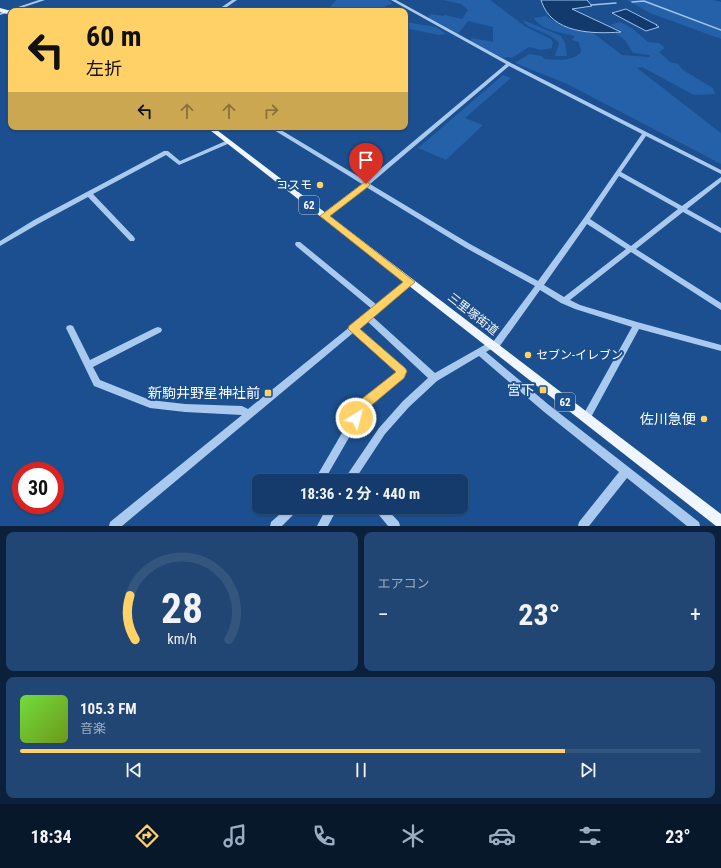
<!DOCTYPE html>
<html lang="ja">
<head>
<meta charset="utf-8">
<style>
	:root { --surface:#143b6b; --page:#214673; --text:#f1f3f6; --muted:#9dadc1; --line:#33557e; --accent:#ffd166 }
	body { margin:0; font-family:"Roboto Condensed","Noto Sans JP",sans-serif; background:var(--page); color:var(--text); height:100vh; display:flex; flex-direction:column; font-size:15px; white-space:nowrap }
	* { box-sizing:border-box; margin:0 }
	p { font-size:13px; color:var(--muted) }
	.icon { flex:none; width:22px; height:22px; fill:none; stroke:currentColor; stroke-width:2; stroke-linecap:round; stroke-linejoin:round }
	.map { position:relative; height:526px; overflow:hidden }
	.side { display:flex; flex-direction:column; gap:6px; padding:6px; background:#0b203b; flex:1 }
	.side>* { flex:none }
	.top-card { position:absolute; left:8px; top:8px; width:400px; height:122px; border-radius:8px; box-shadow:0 1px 3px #0004,0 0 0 1px var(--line); background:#ffd166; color:#111; overflow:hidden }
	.speed { position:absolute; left:12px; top:462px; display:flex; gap:8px; font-size:20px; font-weight:700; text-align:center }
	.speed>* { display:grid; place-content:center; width:52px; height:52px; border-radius:50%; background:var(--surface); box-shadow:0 1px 3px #0004,0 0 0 1px var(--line); line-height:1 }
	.speed .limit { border:6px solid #d22; background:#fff; color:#111 }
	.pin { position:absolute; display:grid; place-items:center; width:34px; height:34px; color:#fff; margin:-41px -17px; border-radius:50% 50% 50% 0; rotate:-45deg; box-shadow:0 0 4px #0007 }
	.pin .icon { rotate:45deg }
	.me { position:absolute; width:44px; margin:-22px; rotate:36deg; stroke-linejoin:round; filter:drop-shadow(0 0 3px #0008) }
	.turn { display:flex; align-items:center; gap:14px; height:84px; padding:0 12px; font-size:18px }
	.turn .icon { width:52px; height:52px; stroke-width:2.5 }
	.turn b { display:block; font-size:28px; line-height:34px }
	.lanes { display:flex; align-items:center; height:38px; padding:0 12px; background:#0003; justify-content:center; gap:20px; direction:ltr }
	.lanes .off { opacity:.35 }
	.big { font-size:30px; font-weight:700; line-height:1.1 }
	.side .tile { flex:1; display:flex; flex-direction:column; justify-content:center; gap:6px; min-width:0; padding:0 14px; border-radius:8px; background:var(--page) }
	.side .dial { align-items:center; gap:0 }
	.dial svg { height:104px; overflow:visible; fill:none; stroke:var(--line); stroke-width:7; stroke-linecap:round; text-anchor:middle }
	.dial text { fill:var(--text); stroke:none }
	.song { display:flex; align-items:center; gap:12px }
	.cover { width:48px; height:48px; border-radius:6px; background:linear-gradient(135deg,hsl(100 70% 55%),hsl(80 70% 35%)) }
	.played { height:4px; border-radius:2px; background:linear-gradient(90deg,var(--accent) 80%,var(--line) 80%) }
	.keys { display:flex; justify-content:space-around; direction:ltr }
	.heat { display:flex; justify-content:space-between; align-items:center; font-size:22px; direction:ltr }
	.side .tiles { flex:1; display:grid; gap:6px; grid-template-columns:1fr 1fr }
	.tile:last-child { grid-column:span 2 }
	.trip { position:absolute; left:252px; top:474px; width:216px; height:40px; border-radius:8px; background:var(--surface); box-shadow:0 1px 3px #0004,0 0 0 1px var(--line); font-weight:700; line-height:40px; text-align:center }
	.dock { display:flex; height:64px; justify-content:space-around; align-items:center; background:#08182b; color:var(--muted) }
	.dock .icon { width:28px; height:28px }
	.dock .selected { color:var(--accent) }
	.dock b { font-size:18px; color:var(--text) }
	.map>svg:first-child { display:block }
	.green { fill:#2461a8 }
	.water { fill:#123a6d; stroke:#9cc4f0 }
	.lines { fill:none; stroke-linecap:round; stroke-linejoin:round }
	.stream { stroke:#9cc4f0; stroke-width:1.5 }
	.minor { fill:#a9c9ee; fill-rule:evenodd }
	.major { fill:#f0f6ff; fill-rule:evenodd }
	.route { fill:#ffd166; stroke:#a68842 }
	.poi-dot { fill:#ffd166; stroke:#1b4f8f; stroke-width:1.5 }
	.labels { text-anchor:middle; stroke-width:4; stroke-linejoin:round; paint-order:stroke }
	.shield { fill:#1b4f8f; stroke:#bbcadd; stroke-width:1 }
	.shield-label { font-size:11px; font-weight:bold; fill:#fff }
	.poi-label { font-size:12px; fill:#fff; stroke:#1b4f8f; text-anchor:end }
	.street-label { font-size:12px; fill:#fff; stroke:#1b4f8f }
	.near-poi-label { font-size:14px; fill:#fff; stroke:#1b4f8f; text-anchor:end }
</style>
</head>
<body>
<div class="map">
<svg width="721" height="526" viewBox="0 0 721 526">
	<rect width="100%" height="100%" fill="#1b4f8f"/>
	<g class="green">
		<path d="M 336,0 L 389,0 L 393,3 L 384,7 L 366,8 L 366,11 L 332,11 L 331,6 Z"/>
		<path d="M 443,0 L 490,0 L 526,27 L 551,39 L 553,42 L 552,48 L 541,50 L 529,47 L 512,58 L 507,57 L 503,58 L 470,41 L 472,38 L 493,42 L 493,27 L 468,21 L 458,34 L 428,18 L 431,14 L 443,16 L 445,15 L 462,19 L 468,10 L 461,4 Z"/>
		<path d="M 627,0 L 714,0 L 721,2 L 721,39 L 650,13 Z"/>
		<path d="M 546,16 L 559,24 L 575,30 L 593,33 L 622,55 L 649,57 L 650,55 L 633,53 L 625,40 L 613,32 L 621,31 L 610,25 L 620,22 L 633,29 L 648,42 L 659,43 L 665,48 L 659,52 L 670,62 L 678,64 L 683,70 L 713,88 L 715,94 L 694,95 L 642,67 L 637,68 L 721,133 L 721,164 L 567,84 L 515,63 L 529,54 L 542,56 L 544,59 C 555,60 573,62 581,52 L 579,42 L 572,40 L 575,36 C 563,33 540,30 534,18 Z"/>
		<path d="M 523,20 L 561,36 L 565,43 L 567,56 L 555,56 L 559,43 C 551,32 525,29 523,20 Z"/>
		<path d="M 405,22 L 436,27 L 446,34 L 439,35 L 405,28 Z"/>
		<path d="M 503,75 L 511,78 L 465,118 L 483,125 L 446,160 L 418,148 Z"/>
	</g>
	<g class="water">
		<path d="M 541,0 L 587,0 L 592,6 L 572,9 L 621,32 C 593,34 551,34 541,0 Z"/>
		<path d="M 626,9 L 657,25 L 656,25 L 659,27 L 646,31 L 612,13 Z"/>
	</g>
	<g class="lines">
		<g class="stream">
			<path d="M 632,2 L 644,1 L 721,30"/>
			<path d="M 591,5 L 616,3"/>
		</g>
		<g class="minor">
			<path d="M 39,0 L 45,0 L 0,15 L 0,13 Z"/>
			<path d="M 232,0 L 237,0 L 221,11 L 216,11 Z"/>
			<path d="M 391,0 L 396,0 L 511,63 L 721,170 L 721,174 L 646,136 L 621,172 L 682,206 L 721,177 L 721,182 L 687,209 L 721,228 L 721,233 L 683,212 L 636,249 L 721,303 L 721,310 L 631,252 L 570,300 L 580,305 L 637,322 L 721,345 L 721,351 L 639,329 L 589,421 L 586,422 L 583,421 L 582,418 L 583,415 L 632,327 L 575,309 L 561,303 L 540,290 L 497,350 L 494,351 L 491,349 L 486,352 L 549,405 L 699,522 L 700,526 L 687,526 L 627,478 L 589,526 L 578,526 L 579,522 L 619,472 L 543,411 L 479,356 L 437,381 L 409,407 L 385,434 L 354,481 L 343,481 L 379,428 L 403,401 L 428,378 L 367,321 L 358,329 L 404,368 L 405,375 L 404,378 L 366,408 L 324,481 L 314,481 L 360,402 L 397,373 L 353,333 L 122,526 L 109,526 L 110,522 L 242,415 L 185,412 L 150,408 L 94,386 L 66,328 L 67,326 L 70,325 L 73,326 L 90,360 L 155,328 L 158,327 L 161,328 L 162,330 L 161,332 L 93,367 L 100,380 L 150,400 L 185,404 L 242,406 L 248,409 L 372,309 L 296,246 L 295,244 L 296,242 L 300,242 L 377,305 L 407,280 L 413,280 L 414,282 L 413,284 L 373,317 L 435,373 L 488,343 L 491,342 L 493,342 L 535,286 L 466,248 L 366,187 L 326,218 L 322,218 L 321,216 L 322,214 L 362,184 L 269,127 L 276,127 L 366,181 L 506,64 ZM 509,66 L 642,134 L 584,218 L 538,281 L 470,244 L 370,184 ZM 619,176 L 678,209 L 631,246 L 590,219 ZM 587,224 L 626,249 L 564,297 L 544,285 Z"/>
			<path d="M 228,140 L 231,142 L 230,143 L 179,165 L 166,155 L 93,194 L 134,237 L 135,239 L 134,241 L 130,241 L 88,197 L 38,224 L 0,246 L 0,241 L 34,220 L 164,151 L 168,151 L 180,161 Z"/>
			<path d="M 288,507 L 300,507 L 298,510 L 282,526 L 270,526 L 271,522 Z"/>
			<path d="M 327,507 L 338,507 L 328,526 L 317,526 Z"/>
			<path d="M 373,507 L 385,507 L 399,522 L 400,526 L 388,526 L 375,510 Z"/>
		</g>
		<g class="major">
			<path d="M 0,8 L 11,11 L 11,15 L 0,12 Z"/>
			<path d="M 206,127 L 213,127 L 721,514 L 721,526 L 716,526 Z"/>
		</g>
	</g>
	<path class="route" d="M 366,181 L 370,184 L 369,186 L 330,216 L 415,282 L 360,329 L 405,368 L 407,371 L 404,378 L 367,409 L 360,421 L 356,423 L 352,421 L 350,418 L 359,401 L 396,372 L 348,329 L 349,326 L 403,282 L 320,216 Z"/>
	<g class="poi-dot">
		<circle cx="320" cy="185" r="4"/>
		<circle cx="528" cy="355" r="4"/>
		<rect x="539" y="386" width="8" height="8" rx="2"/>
		<rect x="264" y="389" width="8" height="8" rx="2"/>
		<circle cx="704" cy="419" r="4"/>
	</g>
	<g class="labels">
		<g class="shield">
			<rect x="299" y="196" width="20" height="18" rx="3"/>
			<rect x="555" y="393" width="20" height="18" rx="3"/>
		</g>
		<g class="shield-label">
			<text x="309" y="209">62</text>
			<text x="565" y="406">62</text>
		</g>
		<g class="poi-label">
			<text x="312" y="189">コスモ</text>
			<text x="536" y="359" text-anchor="start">セブン-イレブン</text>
		</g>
		<g class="street-label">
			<text transform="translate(473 314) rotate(38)" y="4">三里塚街道</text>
		</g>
		<g class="near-poi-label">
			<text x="535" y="395">宮下</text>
			<text x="260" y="398">新駒井野星神社前</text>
			<text x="696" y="424">佐川急便</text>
		</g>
	</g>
</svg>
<div class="speed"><div class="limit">30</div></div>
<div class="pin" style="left:366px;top:184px;background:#d93025"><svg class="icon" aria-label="arrive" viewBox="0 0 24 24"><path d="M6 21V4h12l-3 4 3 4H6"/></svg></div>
<svg class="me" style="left:356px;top:418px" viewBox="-20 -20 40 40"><circle r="17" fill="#ffd166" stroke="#fff" stroke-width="3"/><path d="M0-11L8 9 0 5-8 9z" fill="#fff"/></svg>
<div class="trip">18:36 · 2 分 · 440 m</div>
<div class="top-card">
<div class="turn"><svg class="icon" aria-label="left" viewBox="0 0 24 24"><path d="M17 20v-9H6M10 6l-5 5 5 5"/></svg><div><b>60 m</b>左折</div></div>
<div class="lanes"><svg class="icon" aria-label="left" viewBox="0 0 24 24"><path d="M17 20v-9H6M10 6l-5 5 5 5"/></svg><svg class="icon off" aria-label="ahead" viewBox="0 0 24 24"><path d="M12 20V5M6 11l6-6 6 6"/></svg><svg class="icon off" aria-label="ahead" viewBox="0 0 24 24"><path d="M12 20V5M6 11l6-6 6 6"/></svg><svg class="icon off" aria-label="right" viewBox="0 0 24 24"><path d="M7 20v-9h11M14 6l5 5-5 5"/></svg></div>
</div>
</div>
<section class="side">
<div class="tiles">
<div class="tile dial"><svg viewBox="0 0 100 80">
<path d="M14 69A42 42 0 1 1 86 69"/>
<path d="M14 69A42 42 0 0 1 10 35" stroke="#ffd166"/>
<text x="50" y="56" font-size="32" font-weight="700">28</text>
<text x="50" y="72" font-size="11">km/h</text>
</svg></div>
<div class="tile"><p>エアコン</p>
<div class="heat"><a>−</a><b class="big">23°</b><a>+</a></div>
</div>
<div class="tile">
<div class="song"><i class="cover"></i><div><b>105.3 FM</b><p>音楽</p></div></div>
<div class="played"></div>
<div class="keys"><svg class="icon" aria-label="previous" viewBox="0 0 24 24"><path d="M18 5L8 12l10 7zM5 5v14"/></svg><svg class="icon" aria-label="pause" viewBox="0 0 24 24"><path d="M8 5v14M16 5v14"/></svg><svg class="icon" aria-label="next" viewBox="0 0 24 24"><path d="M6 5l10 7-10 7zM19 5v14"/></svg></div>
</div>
</div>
</section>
<nav class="dock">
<b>18:34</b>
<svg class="icon selected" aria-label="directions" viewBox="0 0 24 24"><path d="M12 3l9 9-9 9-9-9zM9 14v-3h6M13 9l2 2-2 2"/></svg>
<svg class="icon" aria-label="music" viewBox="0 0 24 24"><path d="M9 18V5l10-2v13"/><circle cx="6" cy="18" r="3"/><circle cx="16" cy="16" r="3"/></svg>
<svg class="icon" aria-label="phone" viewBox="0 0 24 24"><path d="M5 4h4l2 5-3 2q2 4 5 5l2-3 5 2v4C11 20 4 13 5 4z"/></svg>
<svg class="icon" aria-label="climate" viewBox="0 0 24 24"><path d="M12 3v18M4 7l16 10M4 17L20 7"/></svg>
<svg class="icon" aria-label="car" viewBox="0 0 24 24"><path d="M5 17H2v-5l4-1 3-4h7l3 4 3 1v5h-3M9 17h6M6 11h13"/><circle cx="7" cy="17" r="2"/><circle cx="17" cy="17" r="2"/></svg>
<svg class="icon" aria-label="filters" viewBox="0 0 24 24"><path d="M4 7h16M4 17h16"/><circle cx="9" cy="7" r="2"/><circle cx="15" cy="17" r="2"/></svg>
<b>23°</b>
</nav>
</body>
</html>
